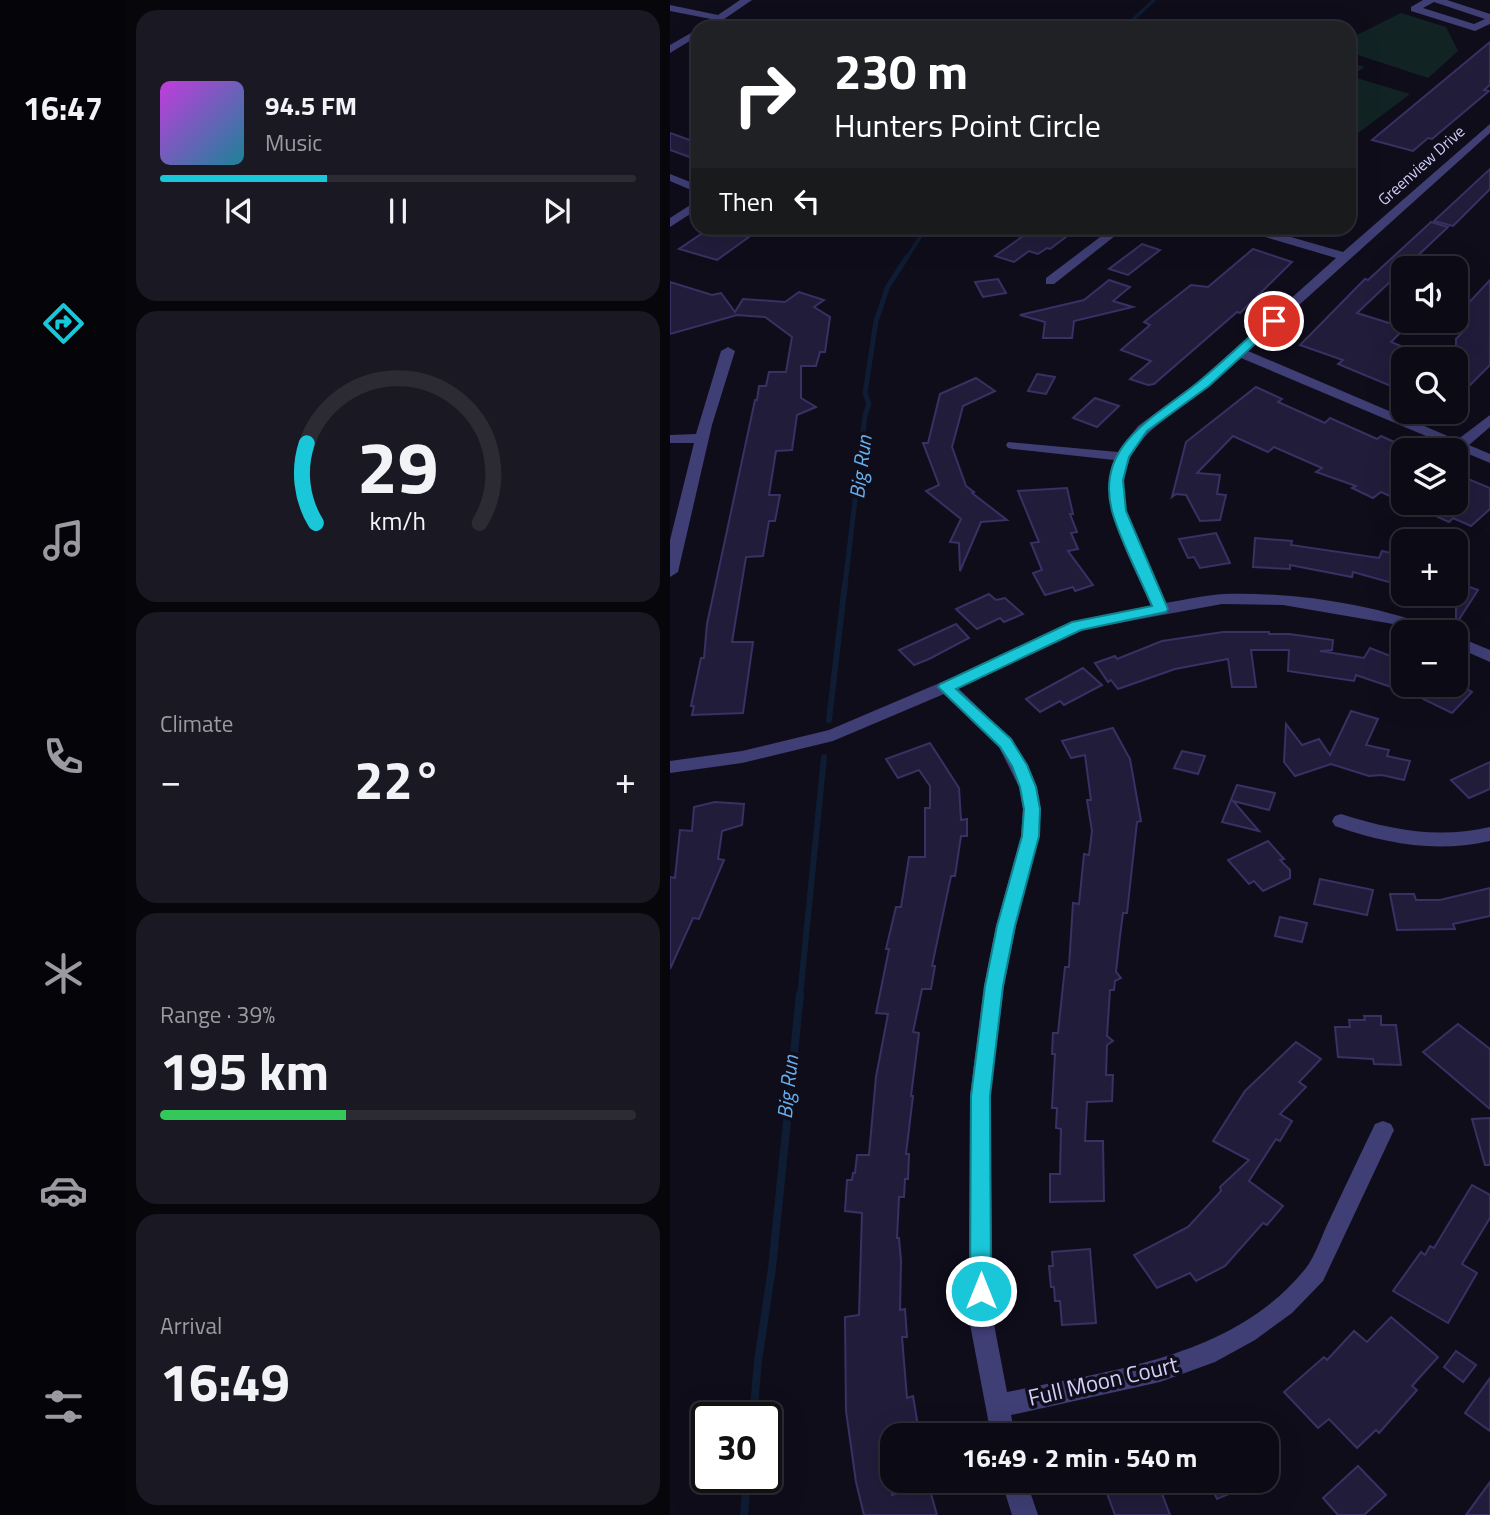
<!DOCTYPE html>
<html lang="en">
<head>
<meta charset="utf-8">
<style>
	:root { --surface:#0c0a14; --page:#1a1822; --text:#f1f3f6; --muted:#9a9aa0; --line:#2c2b34; --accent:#1ac7d9 }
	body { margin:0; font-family:"Titillium Web",sans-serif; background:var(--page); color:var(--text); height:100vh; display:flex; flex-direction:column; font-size:26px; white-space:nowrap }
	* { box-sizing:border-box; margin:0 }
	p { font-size:23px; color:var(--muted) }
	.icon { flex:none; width:38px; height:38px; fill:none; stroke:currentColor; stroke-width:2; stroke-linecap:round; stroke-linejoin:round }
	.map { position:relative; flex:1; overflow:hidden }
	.side { display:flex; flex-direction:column; gap:10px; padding:10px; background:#07060b; width:544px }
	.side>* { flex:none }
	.banner { position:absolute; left:21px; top:21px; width:665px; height:214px; border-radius:21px; box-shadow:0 7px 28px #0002,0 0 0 2px var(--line); background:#202124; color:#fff; overflow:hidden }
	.tools { position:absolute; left:721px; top:256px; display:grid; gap:14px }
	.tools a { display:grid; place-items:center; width:77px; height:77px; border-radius:14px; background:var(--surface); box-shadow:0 7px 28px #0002,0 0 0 2px var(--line); font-size:35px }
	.speed { position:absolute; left:21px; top:1402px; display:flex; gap:14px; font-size:35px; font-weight:700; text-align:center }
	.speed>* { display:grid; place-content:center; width:91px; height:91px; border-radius:50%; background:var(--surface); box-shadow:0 7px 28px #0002,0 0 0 2px var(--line); line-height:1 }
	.speed .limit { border:4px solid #111; border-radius:10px; background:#fff; color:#111 }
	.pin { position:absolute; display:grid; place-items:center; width:60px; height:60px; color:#fff; margin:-30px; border:4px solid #fff; border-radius:50%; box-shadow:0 2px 7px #0007 }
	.me { position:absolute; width:77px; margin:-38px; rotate:0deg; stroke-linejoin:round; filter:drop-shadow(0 0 5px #0008) }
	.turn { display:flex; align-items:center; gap:24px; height:147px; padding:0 28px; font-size:32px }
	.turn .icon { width:91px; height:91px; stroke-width:2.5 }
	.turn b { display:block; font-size:49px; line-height:60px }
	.then { display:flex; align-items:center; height:66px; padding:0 28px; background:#0003; gap:14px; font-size:26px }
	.big { font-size:52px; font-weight:700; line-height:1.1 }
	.side .tile { flex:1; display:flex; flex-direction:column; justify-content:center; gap:10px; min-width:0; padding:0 24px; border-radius:21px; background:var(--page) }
	.side .dial { align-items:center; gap:0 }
	.dial svg { height:182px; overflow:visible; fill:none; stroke:var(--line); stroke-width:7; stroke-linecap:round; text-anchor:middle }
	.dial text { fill:var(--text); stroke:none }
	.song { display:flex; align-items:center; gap:21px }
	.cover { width:84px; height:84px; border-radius:10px; background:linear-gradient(135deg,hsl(290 70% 55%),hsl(190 70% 35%)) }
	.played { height:7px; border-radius:4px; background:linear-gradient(90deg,var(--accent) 35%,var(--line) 35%) }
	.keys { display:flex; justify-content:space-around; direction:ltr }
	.heat { display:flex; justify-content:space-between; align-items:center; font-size:38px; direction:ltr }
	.charge { height:10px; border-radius:5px; background:linear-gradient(90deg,#34c759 39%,var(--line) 0) }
	.trip { position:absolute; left:210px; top:1423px; width:399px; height:70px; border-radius:21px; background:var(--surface); box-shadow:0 7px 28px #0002,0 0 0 2px var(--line); font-weight:700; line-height:70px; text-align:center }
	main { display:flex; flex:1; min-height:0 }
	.menu { display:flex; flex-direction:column; width:126px; justify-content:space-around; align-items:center; background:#050408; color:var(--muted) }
	.menu .icon { width:49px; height:49px }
	.menu .current { color:var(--accent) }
	.menu b { font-size:32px; color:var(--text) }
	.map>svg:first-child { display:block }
	.green { fill:#112423 }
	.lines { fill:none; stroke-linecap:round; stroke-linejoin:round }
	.stream-far3 { stroke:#0e1c34; stroke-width:3.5 }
	.stream-far2 { stroke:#0e1c34; stroke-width:5 }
	.stream-far1 { stroke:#0e1c34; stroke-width:6 }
	.stream { stroke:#0e1c34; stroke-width:8 }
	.building { fill:#211c3a; stroke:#3a3063; stroke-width:2 }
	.minor { fill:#3f3e75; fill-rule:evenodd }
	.route { fill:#1ac7d9; stroke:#11818d; stroke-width:2 }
	.labels { text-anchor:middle; stroke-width:7; stroke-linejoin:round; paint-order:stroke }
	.far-street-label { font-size:16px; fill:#d2cdf9; stroke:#100d1b }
	.water-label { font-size:21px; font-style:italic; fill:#67b0ed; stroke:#100d1b }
	.near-street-label { font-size:23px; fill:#d2cdf9; stroke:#100d1b }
</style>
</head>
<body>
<main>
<nav class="menu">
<b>16:47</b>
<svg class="icon current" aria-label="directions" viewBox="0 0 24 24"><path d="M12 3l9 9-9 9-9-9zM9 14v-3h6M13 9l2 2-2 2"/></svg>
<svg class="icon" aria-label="music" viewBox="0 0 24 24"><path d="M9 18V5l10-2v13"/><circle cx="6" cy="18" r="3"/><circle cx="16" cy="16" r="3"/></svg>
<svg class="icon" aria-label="phone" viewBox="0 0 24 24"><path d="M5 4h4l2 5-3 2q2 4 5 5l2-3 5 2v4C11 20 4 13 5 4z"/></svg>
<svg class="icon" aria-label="climate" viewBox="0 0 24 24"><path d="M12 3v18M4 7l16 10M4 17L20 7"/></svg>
<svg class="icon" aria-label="car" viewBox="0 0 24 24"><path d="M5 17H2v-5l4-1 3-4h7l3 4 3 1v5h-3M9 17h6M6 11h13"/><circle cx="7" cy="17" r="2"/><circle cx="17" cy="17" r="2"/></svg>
<svg class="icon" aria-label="filters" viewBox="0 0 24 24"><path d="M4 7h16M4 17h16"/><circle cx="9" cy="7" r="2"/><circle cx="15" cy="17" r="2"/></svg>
</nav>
<section class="side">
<div class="tile">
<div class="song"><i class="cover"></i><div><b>94.5 FM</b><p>Music</p></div></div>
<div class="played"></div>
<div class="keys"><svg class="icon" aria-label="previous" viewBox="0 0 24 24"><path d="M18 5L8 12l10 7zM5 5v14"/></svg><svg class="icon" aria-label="pause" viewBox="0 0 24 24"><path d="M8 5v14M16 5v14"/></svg><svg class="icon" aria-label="next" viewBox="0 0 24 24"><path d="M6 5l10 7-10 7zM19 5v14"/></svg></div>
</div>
<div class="tile dial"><svg viewBox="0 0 100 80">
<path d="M14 69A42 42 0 1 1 86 69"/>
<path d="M14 69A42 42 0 0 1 10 34" stroke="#1ac7d9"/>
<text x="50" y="56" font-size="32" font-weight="700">29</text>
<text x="50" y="72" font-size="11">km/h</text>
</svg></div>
<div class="tile"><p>Climate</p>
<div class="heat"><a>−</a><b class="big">22°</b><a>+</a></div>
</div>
<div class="tile"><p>Range · 39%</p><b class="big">195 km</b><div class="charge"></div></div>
<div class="tile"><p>Arrival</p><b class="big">16:49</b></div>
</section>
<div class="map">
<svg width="820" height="1515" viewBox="0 0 820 1515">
	<rect width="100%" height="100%" fill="#100d1b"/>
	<g class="green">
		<path d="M 731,13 L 776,27 L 788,51 L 758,78 L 679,52 L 679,39 Z"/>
		<path d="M 679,62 L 695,67 L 680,76 L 740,94 L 679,140 Z"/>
	</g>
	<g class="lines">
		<g class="stream-far3">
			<path d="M 454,28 L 484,0"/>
			<path d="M 236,259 L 256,228"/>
		</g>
		<path class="stream-far2" d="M 175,585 L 195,415 L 199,404 L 195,393 L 206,321 L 218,286 L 237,257"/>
		<g class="stream-far1">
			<path d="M 159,720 L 175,583"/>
			<path d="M 130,996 L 154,757"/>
		</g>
		<g class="stream">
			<path d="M 83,1418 L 88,1361 L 102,1268 L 130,994"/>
			<path d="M 74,1515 L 77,1477"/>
		</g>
	</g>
	<g class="building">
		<path d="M 820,42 L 820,85 L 814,90 L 819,91 L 762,139 L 758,138 L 743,151 L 702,140 Z"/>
		<path d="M 0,133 L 28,143 L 28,160 L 0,150 Z"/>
		<path d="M 820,169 L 820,189 L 783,226 L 764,221 Z"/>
		<path d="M 761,222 L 778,227 L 687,313 L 735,328 L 721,342 L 733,347 L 733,391 L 668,364 L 673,360 L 630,345 L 695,279 L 698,280 Z"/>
		<path d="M 40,228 L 48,228 L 79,237 L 47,260 L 9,249 Z"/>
		<path d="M 382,228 L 408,228 L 380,249 L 377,248 L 368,254 L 359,251 L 344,262 L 325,256 L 363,229 L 374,233 Z"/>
		<path d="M 472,244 L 490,250 L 458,275 L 439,269 Z"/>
		<path d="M 583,249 L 622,262 L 570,313 L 567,312 L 484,384 L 478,385 L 460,379 L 481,361 L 451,350 L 480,325 L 474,322 L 521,285 L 538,287 Z"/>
		<path d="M 328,279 L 336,293 L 313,297 L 305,282 Z"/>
		<path d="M 439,280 L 460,287 L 443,301 L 463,307 L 404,321 L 402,338 L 373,338 L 375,322 L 350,315 L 414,300 Z"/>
		<path d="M 820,280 L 820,365 L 786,399 L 786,339 L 798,326 L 786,323 L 786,306 L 794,308 Z"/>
		<path d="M 0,282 L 42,295 L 51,293 L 65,312 L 73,299 L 115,302 L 129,292 L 154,300 L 144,307 L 160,317 L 155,352 L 150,352 L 146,366 L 131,366 L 131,398 L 146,407 L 127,415 L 122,450 L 106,451 L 99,495 L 110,495 L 105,521 L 99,521 L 93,556 L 76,557 L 62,642 L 83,642 L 73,713 L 22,715 L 24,706 L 21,706 L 31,658 L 34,658 L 37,624 L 85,400 L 87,400 L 89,386 L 96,386 L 99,372 L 116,372 L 122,337 L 95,317 L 67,315 L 0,334 Z"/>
		<path d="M 367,374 L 385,377 L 376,394 L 358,391 Z"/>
		<path d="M 306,378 L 325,391 L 293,406 L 282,447 L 296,486 L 304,492 L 302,493 L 337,520 L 311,522 L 290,571 L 289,543 L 280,542 L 291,519 L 256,491 L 269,485 L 253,443 L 258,443 L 270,394 Z"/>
		<path d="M 586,387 L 612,399 L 608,402 L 655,423 L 660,418 L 707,439 L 711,436 L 733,446 L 733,502 L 711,492 L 703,498 L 682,488 L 686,486 L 646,472 L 652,468 L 604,447 L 598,452 L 563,436 L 527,473 L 550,475 L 547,494 L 556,495 L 550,520 L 530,521 L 516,495 L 506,494 L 502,497 L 516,442 Z"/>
		<path d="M 425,398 L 449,406 L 427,427 L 403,418 Z"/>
		<path d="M 786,474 L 820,488 L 820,509 L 801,526 L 783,518 L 779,522 L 735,502 L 786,502 Z"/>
		<path d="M 397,488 L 403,514 L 400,514 L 407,532 L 401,533 L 408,549 L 398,551 L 423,585 L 405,591 L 403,587 L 375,595 L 363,573 L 372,570 L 361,543 L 369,542 L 348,491 Z"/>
		<path d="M 546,533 L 560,563 L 530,568 L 524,557 L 518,558 L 509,539 Z"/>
		<path d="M 585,538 L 622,541 L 621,545 L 709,558 L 712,551 L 721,553 L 733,551 L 733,586 L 683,572 L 682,577 L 620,565 L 620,569 L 583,567 Z"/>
		<path d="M 786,582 L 808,590 L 786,624 Z"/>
		<path d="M 319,594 L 326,600 L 335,598 L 353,614 L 334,622 L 330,618 L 307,629 L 286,609 Z"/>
		<path d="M 286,624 L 299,638 L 259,659 L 244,665 L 229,650 Z"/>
		<path d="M 553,632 L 599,632 L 599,634 L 619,634 L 663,640 L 662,650 L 650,651 L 694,658 L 700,648 L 733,661 L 733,684 L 788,684 L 802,692 L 782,713 L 733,689 L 733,691 L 686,675 L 684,681 L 618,671 L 619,650 L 581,650 L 586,687 L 562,687 L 558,659 L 505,669 L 448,689 L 441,680 L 438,682 L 425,663 L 445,656 L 447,659 L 492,641 Z"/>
		<path d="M 413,668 L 432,685 L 394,705 L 390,701 L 370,712 L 356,699 Z"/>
		<path d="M 681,711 L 708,719 L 696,745 L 719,750 L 717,756 L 740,761 L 734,780 L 712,775 L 699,776 L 661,764 L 625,776 L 614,762 L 616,724 L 632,745 L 649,739 L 660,755 Z"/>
		<path d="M 443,728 L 460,759 L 471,821 L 467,822 L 457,913 L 453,913 L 450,936 L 446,972 L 451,978 L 445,981 L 444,990 L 440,990 L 437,1036 L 443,1041 L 437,1045 L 436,1075 L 443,1075 L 442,1101 L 417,1102 L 415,1141 L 433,1141 L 434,1201 L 380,1202 L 380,1174 L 390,1174 L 391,1129 L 386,1128 L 387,1108 L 382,1108 L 385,1054 L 382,1054 L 383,1033 L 388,1033 L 395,967 L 399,967 L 403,903 L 409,904 L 414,854 L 419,855 L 422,831 L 417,800 L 421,800 L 415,755 L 401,758 L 392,741 Z"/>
		<path d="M 260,743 L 289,788 L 291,820 L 297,819 L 297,836 L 291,836 L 285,876 L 281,876 L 262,966 L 265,966 L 261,989 L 252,989 L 243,1032 L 249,1033 L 241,1096 L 243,1096 L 236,1154 L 239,1154 L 238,1179 L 235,1179 L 234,1197 L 229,1197 L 227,1238 L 229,1238 L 231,1261 L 230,1310 L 235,1309 L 237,1337 L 232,1337 L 237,1398 L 243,1396 L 248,1426 L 243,1427 L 244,1435 L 222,1435 L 222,1495 L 258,1483 L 267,1515 L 194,1515 L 186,1482 L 176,1411 L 175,1317 L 189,1315 L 192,1213 L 175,1211 L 177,1180 L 182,1180 L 183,1173 L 185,1173 L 187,1155 L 199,1155 L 206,1077 L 218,1014 L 206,1013 L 219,949 L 216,949 L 226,907 L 231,907 L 239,857 L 255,857 L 255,808 L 260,808 L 260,786 L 249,770 L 228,778 L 216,759 Z"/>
		<path d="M 512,751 L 535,756 L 528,774 L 504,768 Z"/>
		<path d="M 820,762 L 820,789 L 799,798 L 781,780 Z"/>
		<path d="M 567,785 L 605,793 L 599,810 L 563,801 L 589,831 L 552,822 Z"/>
		<path d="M 45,802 L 74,804 L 72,825 L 52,831 L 48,859 L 54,860 L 29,919 L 23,918 L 0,969 L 0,877 L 5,878 L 10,830 L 22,831 L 24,807 Z"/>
		<path d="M 598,841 L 614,859 L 610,860 L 620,870 L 620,878 L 593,891 L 584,881 L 579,884 L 558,860 Z"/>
		<path d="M 650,879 L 703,890 L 697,915 L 644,904 Z"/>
		<path d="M 820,888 L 820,916 L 783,924 L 785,929 L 727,930 L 720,894 L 744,894 L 746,900 L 770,900 Z"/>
		<path d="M 610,917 L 637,923 L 632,942 L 605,936 Z"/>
		<path d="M 694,1016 L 711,1016 L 711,1025 L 726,1025 L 731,1065 L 704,1064 L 703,1059 L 668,1057 L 665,1027 L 680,1027 L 679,1020 L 695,1020 Z"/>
		<path d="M 788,1024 L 820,1049 L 820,1109 L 753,1052 Z"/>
		<path d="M 626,1042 L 651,1059 L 629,1082 L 636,1087 L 610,1114 L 622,1121 L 610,1141 L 606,1139 L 579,1181 L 613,1206 L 597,1225 L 593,1223 L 555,1266 L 526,1281 L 520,1273 L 487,1288 L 464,1255 L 518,1227 L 551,1191 L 550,1187 L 579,1160 L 543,1141 L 575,1091 Z"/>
		<path d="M 820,1118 L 820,1165 L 815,1165 L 802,1119 Z"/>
		<path d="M 802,1185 L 820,1195 L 820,1218 L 792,1264 L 807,1273 L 778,1323 L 723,1291 L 751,1252 L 755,1255 L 760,1246 L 764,1248 Z"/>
		<path d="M 420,1249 L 426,1323 L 392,1325 L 390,1301 L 385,1301 L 384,1287 L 381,1287 L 379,1266 L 383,1266 L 382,1252 Z"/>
		<path d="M 721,1317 L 768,1357 L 742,1386 L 747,1390 L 709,1433 L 706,1430 L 687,1448 L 659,1419 L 648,1428 L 614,1392 L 654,1357 L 657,1360 L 684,1331 L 697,1342 Z"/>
		<path d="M 786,1351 L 806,1365 L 793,1382 L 774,1367 Z"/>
		<path d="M 820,1378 L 820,1431 L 795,1413 Z"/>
		<path d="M 688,1466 L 716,1495 L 694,1515 L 668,1515 L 653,1498 Z"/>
		<path d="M 432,1480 L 481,1480 L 487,1493 L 491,1491 L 500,1515 L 445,1515 Z"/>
		<path d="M 538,1480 L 589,1480 L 590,1481 L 547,1499 Z"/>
		<path d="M 820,1482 L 820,1515 L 796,1515 Z"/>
	</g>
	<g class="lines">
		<g class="minor">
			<path d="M 70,0 L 82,0 L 41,28 L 29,28 L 41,19 L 0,11 L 0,5 L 48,15 Z"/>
			<path d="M 753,0 L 777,0 L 820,14 L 820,24 L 805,31 L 741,11 L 741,7 ZM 764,2 L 815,19 L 804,24 L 753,8 Z"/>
			<path d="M 28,29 L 28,36 L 0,53 L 0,45 Z"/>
			<path d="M 820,124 L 820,133 L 578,351 L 787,440 L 820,415 L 820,427 L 799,445 L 820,454 L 820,463 L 571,358 C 555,372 539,386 522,399 C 480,430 445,450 456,509 C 461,534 485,577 495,603 C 515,600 535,595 554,594 C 625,592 701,604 767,628 L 769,632 L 745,632 L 723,624 L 613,605 L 552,604 L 411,630 L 288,688 L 341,739 L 358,765 L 367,787 L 371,809 L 369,836 L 346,926 L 334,986 L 320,1096 L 323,1319 L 337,1392 C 441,1370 564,1358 636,1268 C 645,1256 651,1238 657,1225 C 673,1191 689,1157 705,1124 L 713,1121 L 721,1124 L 724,1130 L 653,1281 L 622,1313 L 585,1340 L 545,1362 L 490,1382 L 341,1415 L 345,1435 L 321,1435 L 299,1319 L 300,1096 L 314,986 L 326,926 L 351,836 L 353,809 L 349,787 L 329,747 L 274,694 L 163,741 L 72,763 L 0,773 L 0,761 L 72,751 L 159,730 L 286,676 L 401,622 L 481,606 C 465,567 426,501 444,460 L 343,449 L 338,448 L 336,445 L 338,442 L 448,452 L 468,426 L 529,381 L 666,258 L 575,231 L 573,228 L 590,228 L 673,252 Z"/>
			<path d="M 0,174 L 28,185 L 28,193 L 0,181 Z"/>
			<path d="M 28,200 L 28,209 L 0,227 L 0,218 Z"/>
			<path d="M 442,228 L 455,228 L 384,284 L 376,284 L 376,278 Z"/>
			<path d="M 58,347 L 65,351 L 42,425 L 8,572 L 0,577 L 0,540 L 24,443 L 0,443 L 0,435 L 26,434 L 51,351 Z"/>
			<path d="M 786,636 L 820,650 L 820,662 L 786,647 Z"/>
			<path d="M 671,814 C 722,830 767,839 820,827 L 820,841 C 765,853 717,844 665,826 L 662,821 L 665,816 Z"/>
			<path d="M 331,1480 L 356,1480 L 368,1515 L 342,1515 Z"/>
		</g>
	</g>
	<path class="route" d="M 600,318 L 610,321 L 539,386 L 477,431 L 459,457 L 453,480 L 456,511 L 498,609 L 496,612 L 411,630 L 286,689 L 341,739 L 357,765 L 366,787 L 370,809 L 369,836 L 345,926 L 333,986 L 320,1096 L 321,1291 L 318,1298 L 311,1300 L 303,1298 L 300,1291 L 301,1096 L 315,986 L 327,926 L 352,836 L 354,809 L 350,787 L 342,766 L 330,747 L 268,687 L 270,684 L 402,622 L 482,606 C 469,575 451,543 442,511 C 424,442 489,416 532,379 C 555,360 577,339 600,318 Z"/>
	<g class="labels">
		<g class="far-street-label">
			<text transform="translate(751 165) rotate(-42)" y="6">Greenview Drive</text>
		</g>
		<g class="water-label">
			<text transform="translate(191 467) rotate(-83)" y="7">Big Run</text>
			<text transform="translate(118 1087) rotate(-84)" y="7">Big Run</text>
		</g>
		<g class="near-street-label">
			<text transform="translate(433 1381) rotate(-13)" y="8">Full Moon Court</text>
		</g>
	</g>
</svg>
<div class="tools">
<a><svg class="icon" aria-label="sound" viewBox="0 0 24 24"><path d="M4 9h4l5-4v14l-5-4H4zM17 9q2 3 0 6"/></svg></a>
<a><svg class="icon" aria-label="search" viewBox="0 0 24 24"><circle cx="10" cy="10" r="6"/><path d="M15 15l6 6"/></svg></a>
<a><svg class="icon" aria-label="layers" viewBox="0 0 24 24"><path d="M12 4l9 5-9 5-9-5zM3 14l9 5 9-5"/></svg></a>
<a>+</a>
<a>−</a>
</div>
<div class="speed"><div class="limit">30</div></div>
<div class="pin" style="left:604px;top:321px;background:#d93025"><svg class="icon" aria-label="arrive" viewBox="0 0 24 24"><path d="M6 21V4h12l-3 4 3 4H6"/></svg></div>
<svg class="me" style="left:311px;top:1291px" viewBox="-20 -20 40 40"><circle r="17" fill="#1ac7d9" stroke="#fff" stroke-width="3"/><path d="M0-11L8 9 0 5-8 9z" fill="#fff"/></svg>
<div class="trip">16:49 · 2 min · 540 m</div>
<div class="banner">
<div class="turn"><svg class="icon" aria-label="right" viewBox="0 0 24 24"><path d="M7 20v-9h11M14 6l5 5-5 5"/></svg><div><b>230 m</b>Hunters Point Circle</div></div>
<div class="then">Then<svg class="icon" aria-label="left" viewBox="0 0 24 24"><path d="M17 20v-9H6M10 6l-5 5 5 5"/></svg></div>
</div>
</div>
</main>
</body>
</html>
